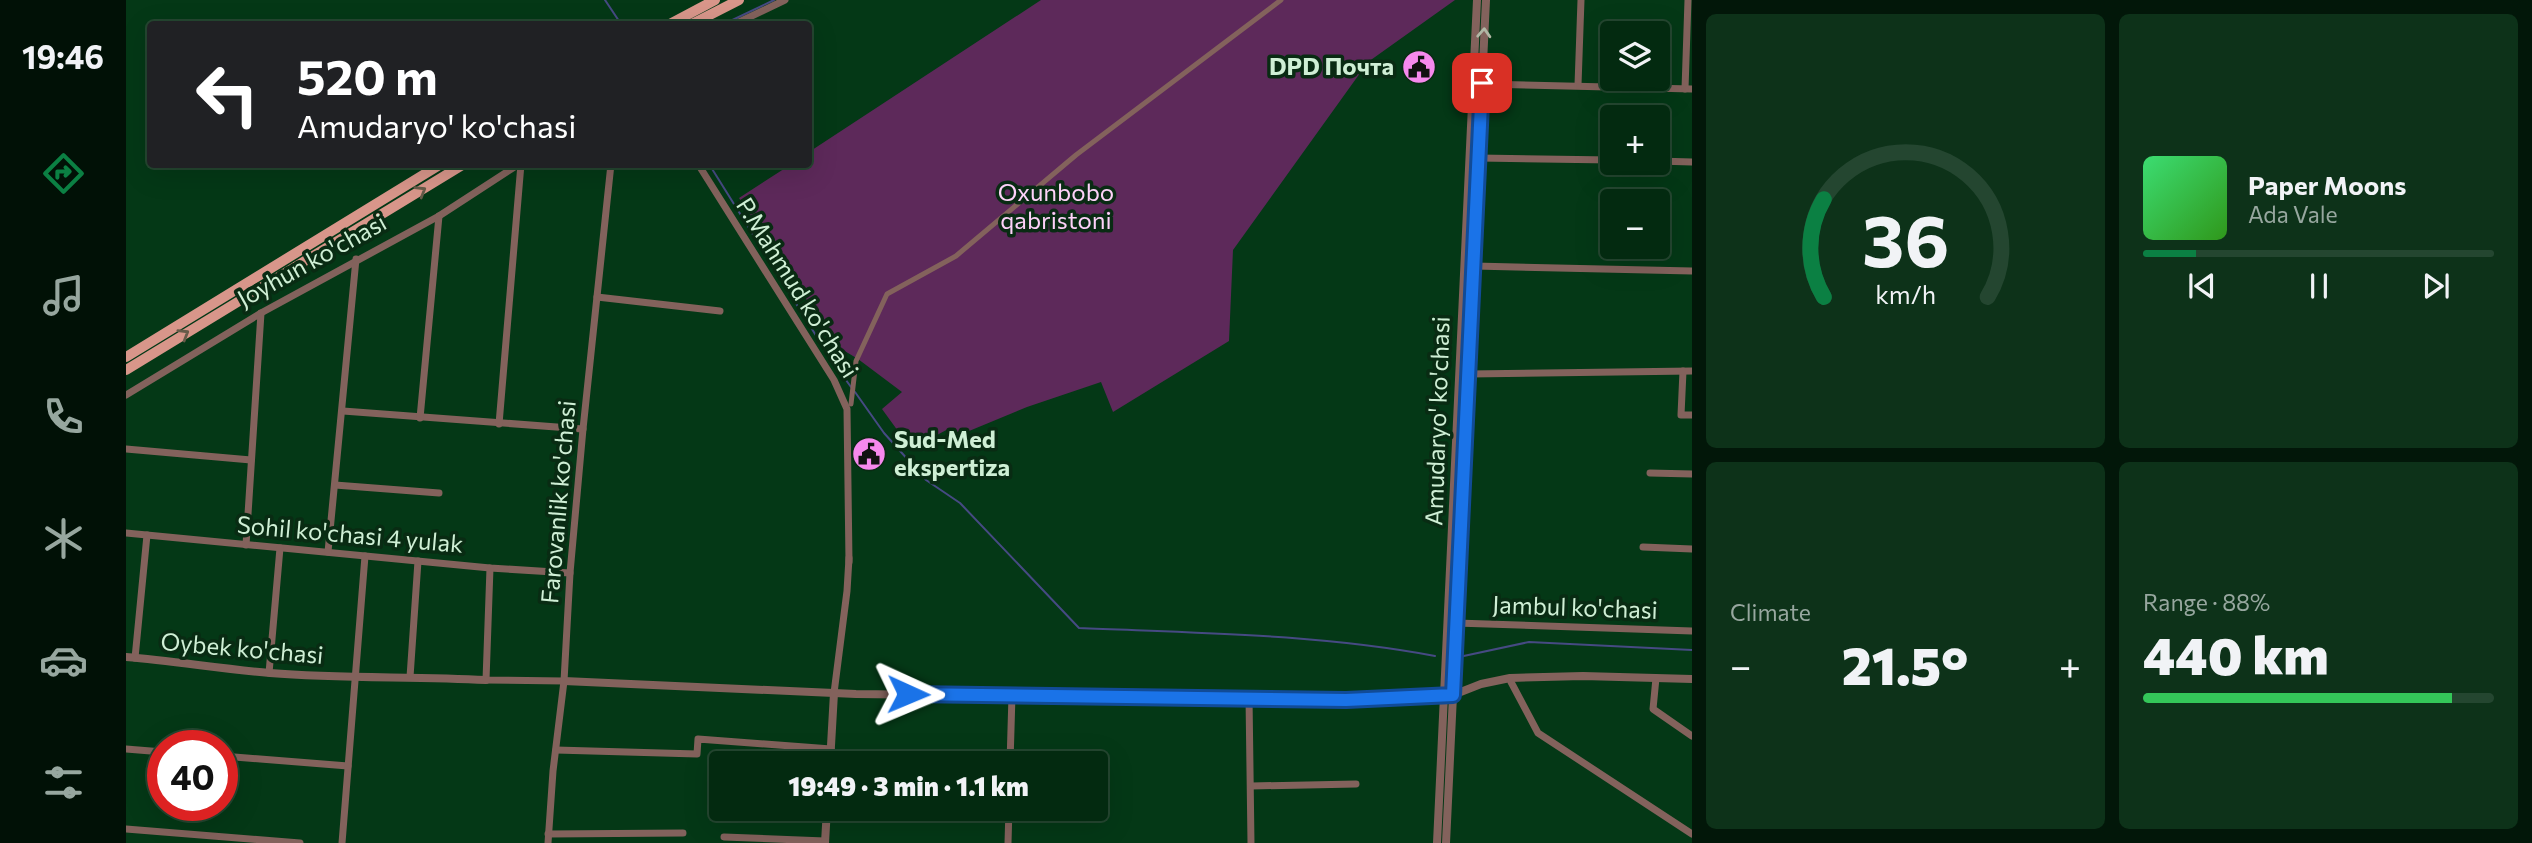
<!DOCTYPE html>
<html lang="en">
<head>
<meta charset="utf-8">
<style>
	:root { --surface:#032a10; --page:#0d3219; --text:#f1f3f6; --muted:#97a79f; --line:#244630; --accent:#0b8043 }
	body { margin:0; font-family:Commissioner,sans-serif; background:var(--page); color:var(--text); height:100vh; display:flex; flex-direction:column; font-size:26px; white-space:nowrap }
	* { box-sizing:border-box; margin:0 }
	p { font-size:23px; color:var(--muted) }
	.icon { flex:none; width:38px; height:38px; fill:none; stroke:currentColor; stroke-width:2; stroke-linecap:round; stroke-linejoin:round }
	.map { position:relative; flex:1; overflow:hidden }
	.panel { display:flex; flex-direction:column; gap:14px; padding:14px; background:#021709; width:840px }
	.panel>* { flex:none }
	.banner { position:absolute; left:21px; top:21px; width:665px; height:147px; border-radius:7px; box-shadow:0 7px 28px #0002,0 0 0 2px var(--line); background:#202124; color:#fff; overflow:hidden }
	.controls { position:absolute; left:1474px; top:21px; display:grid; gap:14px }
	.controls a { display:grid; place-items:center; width:70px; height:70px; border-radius:7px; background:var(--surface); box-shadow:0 7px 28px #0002,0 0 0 2px var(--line); font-size:35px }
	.speed { position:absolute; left:21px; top:730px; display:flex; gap:14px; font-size:35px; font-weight:700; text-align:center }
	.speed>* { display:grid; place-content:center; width:91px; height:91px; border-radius:50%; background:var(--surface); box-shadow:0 7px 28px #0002,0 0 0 2px var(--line); line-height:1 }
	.speed .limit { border:10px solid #d22; background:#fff; color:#111 }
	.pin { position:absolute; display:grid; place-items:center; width:60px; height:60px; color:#fff; margin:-30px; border-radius:14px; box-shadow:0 4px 10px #0006 }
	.me { position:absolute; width:77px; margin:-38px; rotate:91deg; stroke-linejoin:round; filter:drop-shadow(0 0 5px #0008) }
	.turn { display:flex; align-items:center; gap:24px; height:147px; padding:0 35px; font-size:32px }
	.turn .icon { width:91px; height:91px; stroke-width:2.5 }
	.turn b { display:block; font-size:49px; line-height:60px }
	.big { font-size:52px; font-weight:800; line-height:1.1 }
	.panel .card { flex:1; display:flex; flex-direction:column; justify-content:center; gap:10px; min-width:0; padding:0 24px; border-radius:10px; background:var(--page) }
	.panel .dial { align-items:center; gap:0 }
	.dial svg { height:182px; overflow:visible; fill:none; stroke:var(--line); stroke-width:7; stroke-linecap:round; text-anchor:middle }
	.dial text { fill:var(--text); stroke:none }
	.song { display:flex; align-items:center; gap:21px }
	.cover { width:84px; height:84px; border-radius:10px; background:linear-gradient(135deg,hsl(140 70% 55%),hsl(110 70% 35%)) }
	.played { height:7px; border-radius:4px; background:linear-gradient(90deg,var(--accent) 15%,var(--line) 15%) }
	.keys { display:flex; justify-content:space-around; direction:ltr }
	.heat { display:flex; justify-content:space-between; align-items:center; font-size:38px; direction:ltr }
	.charge { height:10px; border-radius:5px; background:linear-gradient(90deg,#34c759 88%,var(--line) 0) }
	.panel .tiles { flex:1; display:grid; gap:14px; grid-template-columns:repeat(2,1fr) }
	.trip { position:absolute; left:583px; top:751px; width:399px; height:70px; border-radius:7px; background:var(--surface); box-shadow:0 7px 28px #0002,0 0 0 2px var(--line); font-weight:800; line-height:70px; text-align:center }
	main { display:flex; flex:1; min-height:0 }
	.tabs { display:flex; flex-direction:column; width:126px; justify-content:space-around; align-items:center; background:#011106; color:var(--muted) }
	.tabs .icon { width:49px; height:49px }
	.tabs .on { color:var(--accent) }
	.tabs b { font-size:32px; color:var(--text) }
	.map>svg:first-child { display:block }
	.green { fill:#5d295a }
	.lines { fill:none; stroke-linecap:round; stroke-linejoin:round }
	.stream { stroke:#464a83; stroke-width:2 }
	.pedestrian { stroke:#83625c; stroke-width:5 }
	.minor { stroke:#83625c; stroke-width:7 }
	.tertiary { stroke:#83625c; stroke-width:8 }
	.primary { stroke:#d8968a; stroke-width:10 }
	.oneway { stroke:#b1b7a5 }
	.oneway2 { stroke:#665b49 }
	.route-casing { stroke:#114b97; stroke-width:18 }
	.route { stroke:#1a73e8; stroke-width:12 }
	.labels { text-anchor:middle; stroke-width:7; stroke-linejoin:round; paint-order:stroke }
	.poi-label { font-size:24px; font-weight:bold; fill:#cfefd5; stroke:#092b13; text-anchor:end }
	.park-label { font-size:24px; fill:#fed2f9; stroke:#092b13 }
	.street-label { font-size:24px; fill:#cfefd5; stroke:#092b13 }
</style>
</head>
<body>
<main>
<nav class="tabs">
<b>19:46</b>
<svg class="icon on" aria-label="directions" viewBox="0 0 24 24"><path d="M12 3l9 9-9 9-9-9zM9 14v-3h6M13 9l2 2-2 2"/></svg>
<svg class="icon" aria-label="music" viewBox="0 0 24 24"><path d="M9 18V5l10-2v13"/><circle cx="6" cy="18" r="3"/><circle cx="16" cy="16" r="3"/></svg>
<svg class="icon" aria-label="phone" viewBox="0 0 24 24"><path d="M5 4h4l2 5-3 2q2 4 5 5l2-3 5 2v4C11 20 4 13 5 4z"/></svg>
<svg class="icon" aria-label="climate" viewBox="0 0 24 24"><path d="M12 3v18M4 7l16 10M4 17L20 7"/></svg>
<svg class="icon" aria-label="car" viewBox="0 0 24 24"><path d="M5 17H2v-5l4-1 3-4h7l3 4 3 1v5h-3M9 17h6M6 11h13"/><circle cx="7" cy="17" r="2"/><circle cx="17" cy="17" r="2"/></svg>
<svg class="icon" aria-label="filters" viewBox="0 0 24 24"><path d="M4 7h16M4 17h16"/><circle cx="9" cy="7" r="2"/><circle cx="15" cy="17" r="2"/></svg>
</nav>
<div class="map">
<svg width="1566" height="843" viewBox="0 0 1566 843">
	<rect width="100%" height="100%" fill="#043816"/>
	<path class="green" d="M 915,0 L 1329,0 L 1242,62 L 1107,250 L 1103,341 L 987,412 L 975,382 L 901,407 L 831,436 L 824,428 L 785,449 L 756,409 L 776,392 L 732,359 L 712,347 L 613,198 L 664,165 L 682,164 L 683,152 Z"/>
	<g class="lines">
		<g class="stream">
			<path d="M 479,0 L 495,24"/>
			<path d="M 598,24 L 648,0"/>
			<path d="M 583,164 L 704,358 L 725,387"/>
			<path d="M 729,392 L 758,433 L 800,480 L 834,503 L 953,628 C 1072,633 1192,634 1309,656"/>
			<path d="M 1333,657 L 1403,642 L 1566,650"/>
		</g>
		<path class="pedestrian" d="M 725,404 L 730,361 L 761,294 L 830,256 L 950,155 L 1155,0"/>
		<g class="minor">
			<path d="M 609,24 L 659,0"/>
			<path d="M 1356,84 L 1566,89"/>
			<path d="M 1452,85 L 1455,0"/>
			<path d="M 1559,89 L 1562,0"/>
			<path d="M 1353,158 L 1486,160"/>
			<path d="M 1531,161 L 1566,162"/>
			<path d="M 572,164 L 708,380 L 721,409 L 723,562"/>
			<path d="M 1348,266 L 1566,271"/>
			<path d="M 471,297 L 594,311"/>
			<path d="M 1557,371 L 1555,415 L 1566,415"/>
			<path d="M 1343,374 L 1566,371"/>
			<path d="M 0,395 L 135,313 L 313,216 L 393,164"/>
			<path d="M 217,411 L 457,429"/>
			<path d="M 294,418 L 313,216"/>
			<path d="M 373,424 L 395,164"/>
			<path d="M 0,449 L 125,460"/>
			<path d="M 1524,473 L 1566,474"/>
			<path d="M 209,485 L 313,493"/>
			<path d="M 0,533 L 364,568 L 444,573"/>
			<path d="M 120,545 L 135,313"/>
			<path d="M 1517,547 L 1566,549"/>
			<path d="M 202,552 L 230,259"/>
			<path d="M 364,568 L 360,680 L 438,681"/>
			<path d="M 1330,623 L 1566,631"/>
			<path d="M 9,658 L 21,535"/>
			<path d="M 143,673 L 154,548"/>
			<path d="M 284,677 L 292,561"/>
			<path d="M 1530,678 L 1527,709 L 1566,736"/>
			<path d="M 1385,682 L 1412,733 L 1566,834"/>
			<path d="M 708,693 L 721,591 L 723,558"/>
			<path d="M 1123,697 L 1125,843"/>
			<path d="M 0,749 L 37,752"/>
			<path d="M 430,750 L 571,754 L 572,739 L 705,749"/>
			<path d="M 96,756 L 222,766"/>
			<path d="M 884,763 L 886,695"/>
			<path d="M 1125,786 L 1230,784"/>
			<path d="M 0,829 L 174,843"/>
			<path d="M 422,834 L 557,833"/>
			<path d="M 598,837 L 699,841"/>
			<path d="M 216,843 L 239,556"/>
			<path d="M 422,843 L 427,771 L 438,681 L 444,573 L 457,429 L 485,164"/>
			<path d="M 882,843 L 883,808"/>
		</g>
		<g class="tertiary">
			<path d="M 0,657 C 48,661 96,669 144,673 C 216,679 288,676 360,680"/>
			<path d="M 438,681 L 730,694 L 1220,700 L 1327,695 L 1355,684 L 1384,678 L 1457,676 L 1566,679"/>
			<path d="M 704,763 L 708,693"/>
			<path d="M 699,843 L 701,808"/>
			<path d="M 1311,843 L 1351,0"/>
			<path d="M 1320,843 L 1360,0"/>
		</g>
		<g class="primary">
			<path d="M 544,24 L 589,0"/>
			<path d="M 566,24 L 613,0"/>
			<path d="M 0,357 L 315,164"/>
			<path d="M 0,370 L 338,164"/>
		</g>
	</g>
	<defs><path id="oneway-chevron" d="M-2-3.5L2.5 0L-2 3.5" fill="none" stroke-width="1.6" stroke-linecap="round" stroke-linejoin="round" transform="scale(1.75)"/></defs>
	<use class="oneway" href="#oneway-chevron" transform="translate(1358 33) rotate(-87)"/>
	<g class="oneway2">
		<use href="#oneway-chevron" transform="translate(295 191) rotate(-31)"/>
		<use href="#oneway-chevron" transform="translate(58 334) rotate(-31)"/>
	</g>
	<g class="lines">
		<g class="route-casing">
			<path id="route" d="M 782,694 L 1220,700 L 1327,695 L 1356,83"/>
		</g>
		<use href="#route" class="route"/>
	</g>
	<defs>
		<g id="civic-disc" transform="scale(1.75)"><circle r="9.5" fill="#f689ed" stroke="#092b13"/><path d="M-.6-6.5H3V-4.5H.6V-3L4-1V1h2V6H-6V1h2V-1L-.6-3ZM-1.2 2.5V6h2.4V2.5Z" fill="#111"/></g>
	</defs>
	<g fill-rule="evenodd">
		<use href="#civic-disc" x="1293" y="67"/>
		<use href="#civic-disc" x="743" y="454"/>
	</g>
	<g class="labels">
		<g class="poi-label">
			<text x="1268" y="75">DPD Почта</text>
			<text x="768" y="448" text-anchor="start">Sud-Med<tspan x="768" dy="28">ekspertiza</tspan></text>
		</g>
		<g class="park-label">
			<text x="930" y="201">Oxunbobo<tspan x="930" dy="28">qabristoni</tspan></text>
		</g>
		<g class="street-label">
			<text transform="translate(186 261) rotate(-29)" y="8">Joyhun ko'chasi</text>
			<text transform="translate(671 288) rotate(58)" y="8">P.Mahmud ko'chasi</text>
			<text transform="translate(1312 421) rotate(-88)" y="8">Amudaryo' ko'chasi</text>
			<text transform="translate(433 502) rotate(-85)" y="8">Farovanlik ko'chasi</text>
			<text transform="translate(224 535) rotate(5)" y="8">Sohil ko'chasi 4 yulak</text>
			<text transform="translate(1449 608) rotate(2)" y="8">Jambul ko'chasi</text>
			<text transform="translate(116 649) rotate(5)" y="8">Oybek ko'chasi</text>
		</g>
	</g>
</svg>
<div class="controls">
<a><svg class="icon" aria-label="layers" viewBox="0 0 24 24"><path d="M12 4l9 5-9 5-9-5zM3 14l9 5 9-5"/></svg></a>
<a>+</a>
<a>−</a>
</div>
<div class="speed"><div class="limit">40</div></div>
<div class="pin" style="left:1356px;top:83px;background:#d93025"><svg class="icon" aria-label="arrive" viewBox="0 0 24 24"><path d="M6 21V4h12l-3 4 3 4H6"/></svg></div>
<svg class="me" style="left:782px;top:694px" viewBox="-20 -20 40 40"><path d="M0-17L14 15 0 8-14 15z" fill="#1a73e8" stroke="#fff" stroke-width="4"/></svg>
<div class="trip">19:49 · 3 min · 1.1 km</div>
<div class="banner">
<div class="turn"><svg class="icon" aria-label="left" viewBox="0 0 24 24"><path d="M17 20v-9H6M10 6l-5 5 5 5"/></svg><div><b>520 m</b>Amudaryo' ko'chasi</div></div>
</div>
</div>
<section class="panel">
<div class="tiles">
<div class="card dial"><svg viewBox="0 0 100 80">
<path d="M14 69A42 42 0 1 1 86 69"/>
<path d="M14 69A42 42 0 0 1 14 26" stroke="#0b8043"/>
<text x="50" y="56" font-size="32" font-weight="700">36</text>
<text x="50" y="72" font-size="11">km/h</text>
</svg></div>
<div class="card">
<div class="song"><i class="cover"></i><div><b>Paper Moons</b><p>Ada Vale</p></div></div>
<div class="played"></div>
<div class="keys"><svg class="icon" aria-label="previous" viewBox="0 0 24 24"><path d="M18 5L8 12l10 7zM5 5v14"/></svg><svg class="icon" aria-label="pause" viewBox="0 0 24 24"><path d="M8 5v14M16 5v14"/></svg><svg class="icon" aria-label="next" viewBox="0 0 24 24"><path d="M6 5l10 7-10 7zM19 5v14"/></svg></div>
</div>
<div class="card"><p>Climate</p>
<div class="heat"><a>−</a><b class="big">21.5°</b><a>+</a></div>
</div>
<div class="card"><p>Range · 88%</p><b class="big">440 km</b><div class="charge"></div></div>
</div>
</section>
</main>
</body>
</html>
